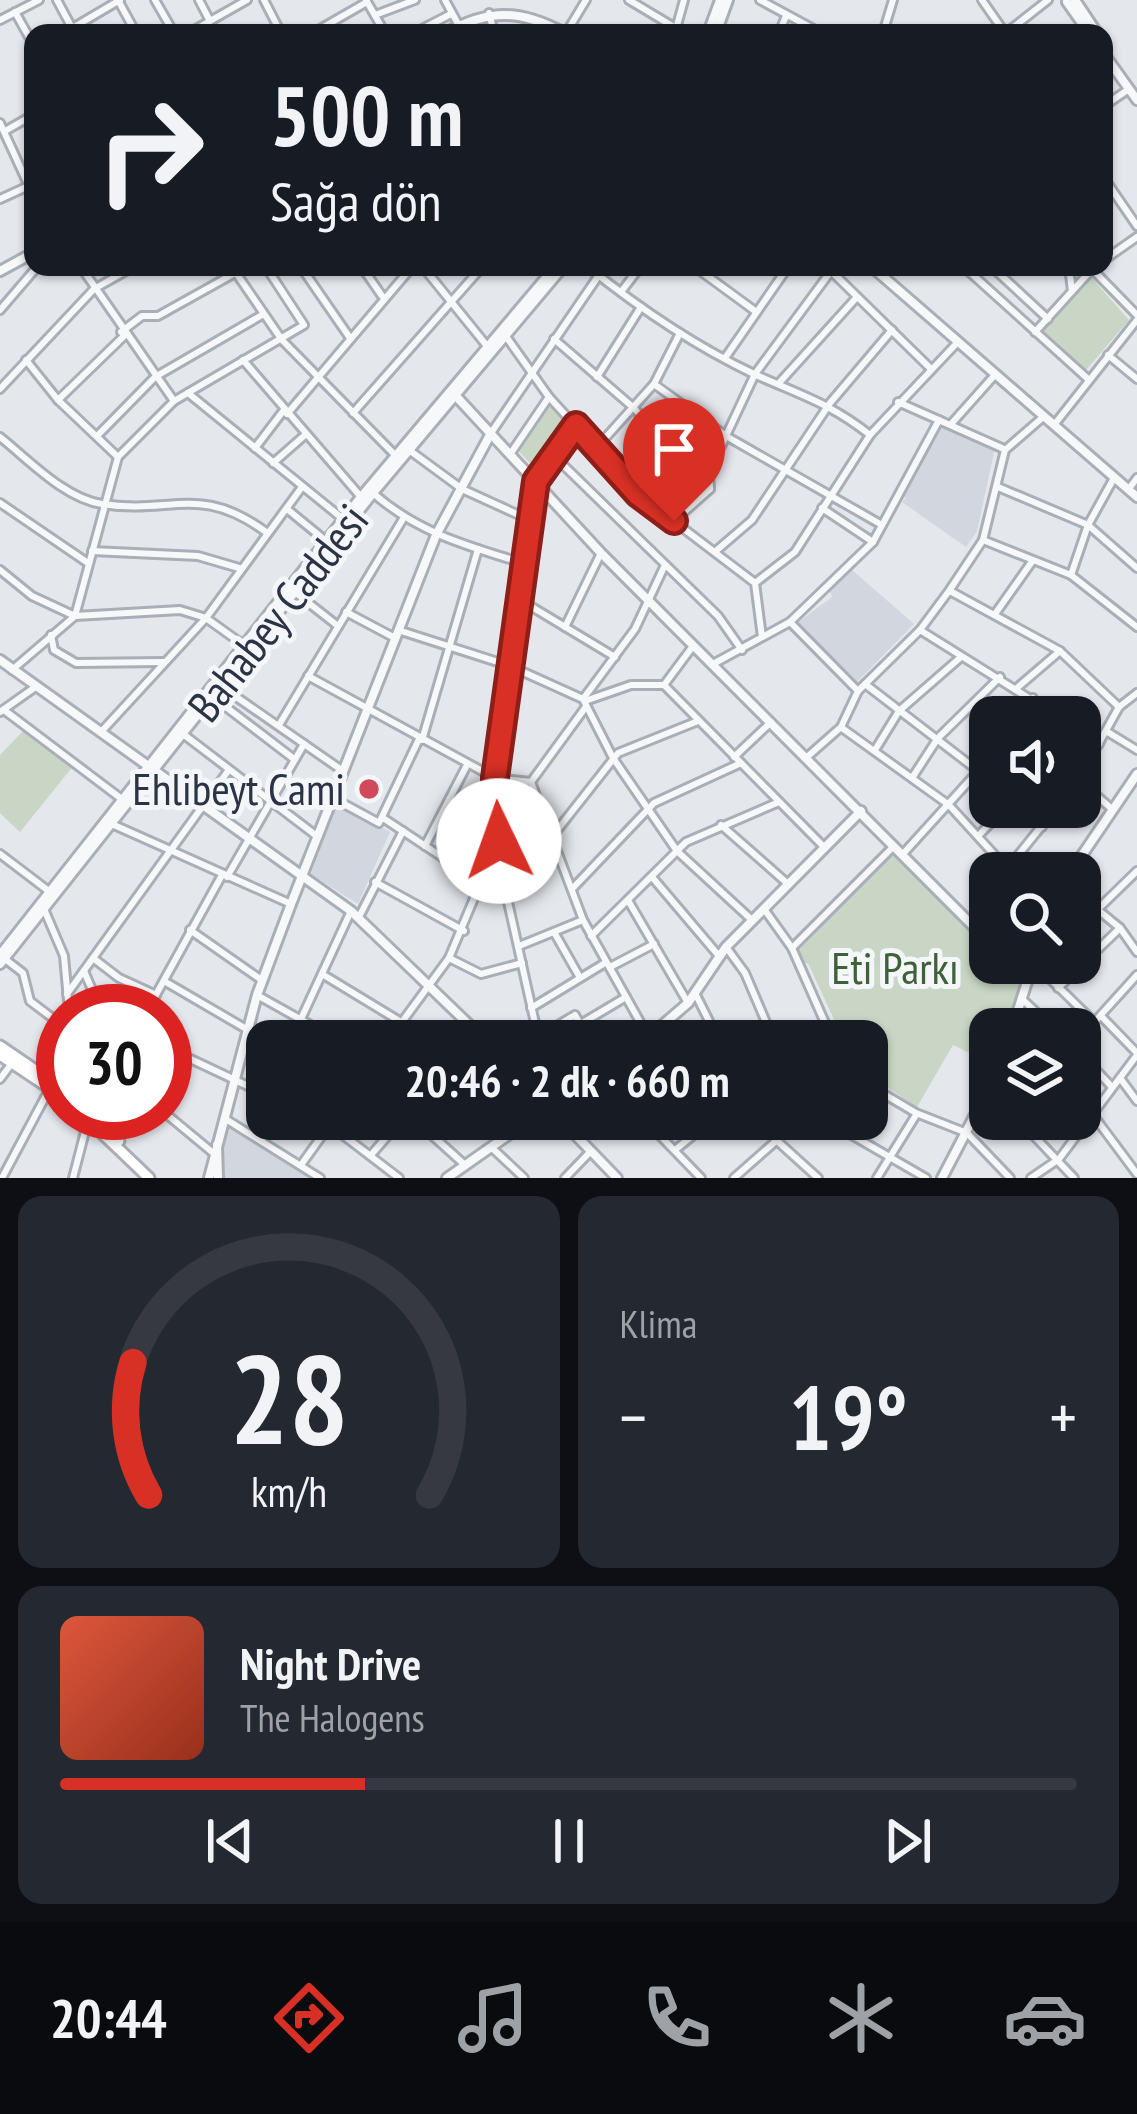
<!DOCTYPE html>
<html lang="tr">
<head>
<meta charset="utf-8">
<style>
	:root { --surface:#171b24; --page:#242831; --text:#f1f3f6; --muted:#9ea1a6; --line:#363941; --accent:#d93025 }
	body { margin:0; font-family:"PT Sans Narrow",sans-serif; background:var(--page); color:var(--text); height:100vh; display:flex; flex-direction:column; font-size:45px; white-space:nowrap }
	* { box-sizing:border-box; margin:0 }
	p { font-size:39px; color:var(--muted) }
	.icon { flex:none; width:66px; height:66px; fill:none; stroke:currentColor; stroke-width:2; stroke-linecap:round; stroke-linejoin:round }
	.map { position:relative; height:1178px; overflow:hidden }
	.side { display:flex; flex-direction:column; gap:18px; padding:18px; background:#0d0f14; flex:1 }
	.side>* { flex:none }
	.top-card { position:absolute; left:24px; top:24px; width:1089px; height:252px; border-radius:24px; box-shadow:0 3px 9px #0004; background:#171b24; color:var(--text); overflow:hidden }
	.controls { position:absolute; left:969px; top:696px; display:grid; gap:24px }
	.controls a { display:grid; place-items:center; width:132px; height:132px; border-radius:24px; background:var(--surface); box-shadow:0 3px 9px #0004; font-size:60px }
	.speed { position:absolute; left:36px; top:984px; display:flex; gap:24px; font-size:60px; font-weight:700; text-align:center }
	.speed>* { display:grid; place-content:center; width:156px; height:156px; border-radius:50%; background:var(--surface); box-shadow:0 3px 9px #0004; line-height:1 }
	.speed .limit { border:18px solid #d22; background:#fff; color:#111 }
	.pin { position:absolute; display:grid; place-items:center; width:102px; height:102px; color:#fff; margin:-123px -51px; border-radius:50% 50% 50% 0; rotate:-45deg; box-shadow:0 0 12px #0007 }
	.pin .icon { rotate:45deg }
	.me { position:absolute; width:132px; margin:-66px; rotate:357deg; stroke-linejoin:round; filter:drop-shadow(0 0 9px #0008) }
	.turn { display:flex; align-items:center; gap:42px; height:252px; padding:0 48px; font-size:54px }
	.turn .icon { width:156px; height:156px; stroke-width:2.5 }
	.turn b { display:block; font-size:84px; line-height:102px }
	.big { font-size:90px; font-weight:600; line-height:1.1 }
	.side .card { flex:1; display:flex; flex-direction:column; justify-content:center; gap:18px; min-width:0; padding:0 42px; border-radius:24px; background:var(--page) }
	.side .dial { align-items:center; gap:0 }
	.dial svg { height:312px; overflow:visible; fill:none; stroke:var(--line); stroke-width:7; stroke-linecap:round; text-anchor:middle }
	.dial text { fill:var(--text); stroke:none }
	.song { display:flex; align-items:center; gap:36px }
	.cover { width:144px; height:144px; border-radius:18px; background:linear-gradient(135deg,hsl(10 70% 55%),hsl(10 70% 35%)) }
	.played { height:12px; border-radius:6px; background:linear-gradient(90deg,var(--accent) 30%,var(--line) 30%) }
	.keys { display:flex; justify-content:space-around; direction:ltr }
	.heat { display:flex; justify-content:space-between; align-items:center; font-size:66px; direction:ltr }
	.side .tiles { flex:1; display:grid; gap:18px; grid-template-columns:1fr 1fr }
	.card:last-child { grid-column:span 2 }
	.trip { position:absolute; left:246px; top:1020px; width:642px; height:120px; border-radius:24px; background:var(--surface); box-shadow:0 3px 9px #0004; font-weight:600; line-height:120px; text-align:center }
	.dock { display:flex; height:192px; justify-content:space-around; align-items:center; background:#090b0e; color:var(--muted) }
	.dock .icon { width:84px; height:84px }
	.dock .selected { color:var(--accent) }
	.dock b { font-size:54px; color:var(--text) }
	.map>svg:first-child { display:block }
	.built { fill:#d2d6de }
	.green { fill:#c9d6c5 }
	.lines { fill:none; stroke-linecap:round; stroke-linejoin:round }
	.minor-casing { stroke:#a9aeb7; stroke-width:12 }
	.tertiary-casing { stroke:#a9aeb7; stroke-width:14 }
	.secondary-casing { stroke:#a9aeb7; stroke-width:15 }
	.minor { stroke:#f7f8fa; stroke-width:6 }
	.tertiary { stroke:#f7f8fa; stroke-width:8 }
	.secondary { stroke:#fff; stroke-width:9 }
	.route-casing { stroke:#8d1f18; stroke-width:30 }
	.route { stroke:#d93025; stroke-width:21 }
	.poi-dot { fill:#d1495b; stroke:#f4f6f9; stroke-width:4.5 }
	.labels { text-anchor:middle; stroke-width:10; stroke-linejoin:round; paint-order:stroke }
	.street-label { font-size:45px; fill:#2b3445; stroke:#f4f6f9 }
	.poi-label { font-size:45px; fill:#2b3445; stroke:#f4f6f9; text-anchor:end }
	.park-label { font-size:45px; fill:#3f6138; stroke:#f4f6f9 }
</style>
</head>
<body>
<div class="map">
<svg width="1137" height="1178" viewBox="0 0 1137 1178">
	<rect width="100%" height="100%" fill="#e4e7ec"/>
	<g class="built">
		<path d="M 939,425 L 995,448 L 977,531 L 966,547 L 902,502 L 906,498 L 900,493 Z"/>
		<path d="M 851,569 L 914,624 L 856,683 L 797,623 L 832,597 L 830,591 Z"/>
		<path d="M 335,803 L 390,832 L 358,904 L 311,874 Z"/>
		<path d="M 226,1124 L 300,1168 L 314,1178 L 222,1178 Z"/>
	</g>
	<g class="green">
		<path d="M 1090,276 L 1129,320 L 1086,370 L 1041,331 Z"/>
		<path d="M 550,401 L 570,422 L 537,471 L 517,449 Z"/>
		<path d="M 24,730 L 74,765 L 20,832 L 0,813 L 0,755 Z"/>
		<path d="M 891,856 L 897,856 L 990,951 L 990,963 L 1002,963 L 1022,984 L 1009,1029 L 990,1029 L 990,1063 L 953,1045 L 917,1107 L 867,1074 L 867,1041 L 844,1041 L 808,963 L 802,964 L 797,952 Z"/>
	</g>
	<g class="lines">
		<g class="minor-casing">
			<g id="minor">
				<path d="M 57,0 L 72,28"/>
				<path d="M 118,0 L 136,33"/>
				<path d="M 155,0 L 174,33"/>
				<path d="M 199,0 L 210,21"/>
				<path d="M 264,0 L 281,33"/>
				<path d="M 366,0 L 385,33"/>
				<path d="M 445,0 L 463,33"/>
				<path d="M 629,0 L 684,33"/>
				<path d="M 760,0 L 821,33"/>
				<path d="M 982,0 L 1005,33"/>
				<path d="M 15,12 L 33,44"/>
				<path d="M 489,13 L 494,33"/>
				<path d="M 375,15 L 415,0"/>
				<path d="M 0,20 L 39,0"/>
				<path d="M 676,29 L 684,0"/>
				<path d="M 64,33 L 120,0"/>
				<path d="M 189,33 L 247,0"/>
				<path d="M 313,33 L 367,2"/>
				<path d="M 414,33 L 451,14"/>
				<path d="M 566,33 L 586,0"/>
				<path d="M 779,33 L 786,16"/>
				<path d="M 883,33 L 893,0"/>
				<path d="M 1006,33 L 1048,0"/>
				<path d="M 1104,106 L 1129,89"/>
				<path d="M 0,123 L 33,195"/>
				<path d="M 5,131 L 33,115"/>
				<path d="M 1104,178 L 1137,226"/>
				<path d="M 0,199 L 33,184"/>
				<path d="M 1104,260 L 1137,237"/>
				<path d="M 81,267 L 174,401"/>
				<path d="M 232,267 L 282,340 L 396,456"/>
				<path d="M 301,267 L 350,338"/>
				<path d="M 362,267 L 382,296"/>
				<path d="M 423,267 L 487,346"/>
				<path d="M 588,267 C 639,308 695,346 754,374 C 800,395 830,403 870,435"/>
				<path d="M 695,267 L 755,311"/>
				<path d="M 827,267 L 931,369"/>
				<path d="M 964,267 L 1088,379"/>
				<path d="M 992,267 L 1048,319"/>
				<path d="M 1069,267 L 1072,291"/>
				<path d="M 1093,270 L 1137,315"/>
				<path d="M 621,292 L 640,267"/>
				<path d="M 0,310 L 37,267"/>
				<path d="M 121,332 L 142,316 L 158,316 L 235,273"/>
				<path d="M 1035,332 L 1094,267"/>
				<path d="M 505,335 L 549,397 L 638,494 L 755,583 L 762,637"/>
				<path d="M 554,339 L 635,409 L 671,454 L 710,489"/>
				<path d="M 1108,355 L 1137,379"/>
				<path d="M 725,358 L 788,267"/>
				<path d="M 26,360 L 58,400 L 118,457"/>
				<path d="M 243,360 L 361,497"/>
				<path d="M 597,377 L 641,307"/>
				<path d="M 779,383 L 857,297"/>
				<path d="M 654,384 L 726,436 L 882,525"/>
				<path d="M 0,389 L 94,289 L 133,267"/>
				<path d="M 188,393 L 343,519"/>
				<path d="M 58,400 L 124,336"/>
				<path d="M 898,402 L 1004,449"/>
				<path d="M 353,413 L 482,267"/>
				<path d="M 287,414 L 412,267"/>
				<path d="M 952,423 L 993,377"/>
				<path d="M 1054,425 L 1137,320"/>
				<path d="M 491,433 L 599,275"/>
				<path d="M 97,436 L 155,377 L 262,315"/>
				<path d="M 0,437 C 29,460 64,498 102,504 C 172,515 199,483 266,532"/>
				<path d="M 598,446 L 654,384 L 680,333"/>
				<path d="M 255,448 L 284,410"/>
				<path d="M 409,450 L 462,489 L 530,520"/>
				<path d="M 511,453 L 549,397"/>
				<path d="M 554,456 L 718,616 L 742,650"/>
				<path d="M 273,463 L 305,435"/>
				<path d="M 998,487 L 1088,525 L 1137,568"/>
				<path d="M 1128,490 L 1137,478"/>
				<path d="M 373,493 C 417,532 467,546 523,563"/>
				<path d="M 0,503 L 88,563"/>
				<path d="M 822,508 L 873,542"/>
				<path d="M 287,509 L 326,541"/>
				<path d="M 674,521 L 710,489 L 709,472 L 755,374 L 834,267"/>
				<path d="M 983,540 L 1071,575 L 1137,627"/>
				<path d="M 717,550 L 752,520 L 830,403 L 892,330"/>
				<path d="M 92,551 L 198,556 L 239,568"/>
				<path d="M 0,570 L 32,596 L 75,616 L 180,610 L 206,618 L 245,646"/>
				<path d="M 1071,575 L 1088,525 L 1114,478"/>
				<path d="M 755,583 L 795,552 L 870,435 L 955,345"/>
				<path d="M 950,591 L 1060,651 L 1119,707"/>
				<path d="M 296,593 L 338,626"/>
				<path d="M 517,598 L 615,657"/>
				<path d="M 346,612 L 395,638"/>
				<path d="M 995,614 L 1031,563"/>
				<path d="M 790,622 L 858,691"/>
				<path d="M 565,627 L 601,553"/>
				<path d="M 398,630 L 510,666 L 583,699 L 613,758 L 677,851 L 753,921"/>
				<path d="M 920,630 L 1059,717"/>
				<path d="M 51,635 L 54,650 L 76,663 L 164,662"/>
				<path d="M 713,664 L 790,622 L 873,542 L 939,420"/>
				<path d="M 12,670 L 75,616 L 118,457 L 174,401 L 304,325 L 266,267"/>
				<path d="M 308,676 L 495,778 L 531,782"/>
				<path d="M 865,684 L 990,780"/>
				<path d="M 664,685 L 693,646"/>
				<path d="M 222,687 L 343,771"/>
				<path d="M 1018,687 L 1060,651"/>
				<path d="M 213,697 L 294,759"/>
				<path d="M 583,699 L 635,629 L 665,565"/>
				<path d="M 585,701 L 631,685 L 664,685 L 825,848"/>
				<path d="M 585,708 L 531,782 L 583,920 L 649,1038"/>
				<path d="M 4,710 L 123,800"/>
				<path d="M 0,712 L 34,688"/>
				<path d="M 1020,717 L 1033,698"/>
				<path d="M 279,725 L 403,519"/>
				<path d="M 842,728 L 949,805 L 1011,873"/>
				<path d="M 1080,731 L 1099,744"/>
				<path d="M 1106,731 L 1137,750"/>
				<path d="M 101,732 L 206,618 L 302,487"/>
				<path d="M 183,734 L 318,837"/>
				<path d="M 422,740 L 478,549"/>
				<path d="M 875,750 L 899,711 L 961,657"/>
				<path d="M 734,757 L 771,722"/>
				<path d="M 807,757 L 841,727 L 858,691 L 920,630 L 949,591 L 983,540 L 1005,450 L 1042,418"/>
				<path d="M 1080,777 L 1119,707 L 1137,693"/>
				<path d="M 912,778 L 938,738 L 1000,677"/>
				<path d="M 1080,781 L 1113,810"/>
				<path d="M 333,798 L 379,823 L 419,739"/>
				<path d="M 1020,807 L 1042,827"/>
				<path d="M 383,818 L 480,882"/>
				<path d="M 114,825 L 291,904"/>
				<path d="M 721,825 L 788,884"/>
				<path d="M 979,835 L 1006,807"/>
				<path d="M 551,838 L 618,753 L 698,721"/>
				<path d="M 425,846 L 467,765"/>
				<path d="M 0,854 L 50,892"/>
				<path d="M 902,855 L 990,758"/>
				<path d="M 1007,869 L 1057,807"/>
				<path d="M 227,877 L 304,744"/>
				<path d="M 652,877 L 719,956"/>
				<path d="M 375,882 L 464,931"/>
				<path d="M 572,889 L 654,803 L 741,763"/>
				<path d="M 1080,895 L 1120,928 L 1137,952"/>
				<path d="M 629,902 L 688,1003"/>
				<path d="M 44,909 L 64,956 L 69,1011"/>
				<path d="M 764,909 L 792,948 L 833,1041"/>
				<path d="M 1098,909 L 1137,871"/>
				<path d="M 359,917 L 403,831"/>
				<path d="M 190,930 L 263,981"/>
				<path d="M 554,932 L 579,976"/>
				<path d="M 591,936 L 686,842 L 779,802"/>
				<path d="M 519,946 L 583,920"/>
				<path d="M 726,947 L 745,973 L 774,1041"/>
				<path d="M 792,948 L 894,846"/>
				<path d="M 93,958 L 119,978 L 156,995"/>
				<path d="M 449,958 L 481,974 L 522,963"/>
				<path d="M 5,959 L 23,973 L 30,1001 L 63,1026"/>
				<path d="M 1034,963 L 1094,1022"/>
				<path d="M 610,967 L 654,944"/>
				<path d="M 84,971 L 101,1011"/>
				<path d="M 322,974 L 401,1022"/>
				<path d="M 164,981 L 248,1030"/>
				<path d="M 1058,988 L 1120,928"/>
				<path d="M 695,993 L 719,1041"/>
				<path d="M 67,994 L 228,771"/>
				<path d="M 257,995 L 339,1041"/>
				<path d="M 1022,999 L 1054,1029"/>
				<path d="M 531,1008 L 605,963"/>
				<path d="M 147,1011 L 222,875"/>
				<path d="M 1102,1017 L 1137,1053"/>
				<path d="M 301,1019 L 351,911"/>
				<path d="M 579,1025 L 626,997"/>
				<path d="M 538,1037 L 575,1015 L 590,1041"/>
				<path d="M 1080,1038 L 1137,975"/>
				<path d="M 388,1041 L 449,958 L 498,841"/>
				<path d="M 539,1041 L 508,902 L 495,778 L 536,481 L 576,425"/>
				<path d="M 165,1047 L 267,1095"/>
				<path d="M 1080,1053 L 1112,1087"/>
				<path d="M 1120,1078 L 1137,1101"/>
				<path d="M 0,1079 L 12,1063"/>
				<path d="M 867,1084 L 916,1113 L 967,1133 L 1010,1178"/>
				<path d="M 165,1113 L 212,1152"/>
				<path d="M 1093,1115 L 1137,1174"/>
				<path d="M 224,1118 L 320,1178"/>
				<path d="M 322,1119 L 399,1178"/>
				<path d="M 414,1119 L 465,1165"/>
				<path d="M 491,1119 L 508,1135"/>
				<path d="M 644,1119 L 701,1178"/>
				<path d="M 753,1119 L 818,1178"/>
				<path d="M 824,1119 L 926,1178"/>
				<path d="M 1018,1119 L 1074,1178"/>
				<path d="M 263,1139 L 273,1119"/>
				<path d="M 491,1147 L 524,1178"/>
				<path d="M 675,1150 L 713,1119"/>
				<path d="M 371,1155 L 402,1119"/>
				<path d="M 301,1165 L 334,1119"/>
				<path d="M 2,1178 L 50,1088"/>
				<path d="M 73,1178 L 88,1120"/>
				<path d="M 565,1178 L 590,1152"/>
				<path d="M 734,1178 L 776,1141"/>
				<path d="M 877,1178 L 916,1115"/>
				<path d="M 1031,1178 L 1059,1159 L 1137,1055"/>
			</g>
		</g>
		<g class="tertiary-casing">
			<g id="tertiary">
				<path d="M 1075,0 L 1097,33"/>
				<path d="M 1067,2 L 1089,33"/>
				<path d="M 445,33 C 489,9 520,9 564,33"/>
				<path d="M 708,33 L 720,0"/>
				<path d="M 716,33 L 728,0"/>
				<path d="M 1104,54 L 1137,100"/>
				<path d="M 872,267 L 1137,497"/>
				<path d="M 0,271 L 33,253"/>
				<path d="M 455,395 L 601,553 L 990,943"/>
				<path d="M 0,660 L 351,911 L 486,1041"/>
				<path d="M 1070,873 L 1137,774"/>
				<path d="M 0,955 L 361,497 L 555,267"/>
				<path d="M 1010,963 L 1027,981"/>
				<path d="M 0,964 L 373,493 L 563,267"/>
				<path d="M 1012,1029 L 1033,963"/>
				<path d="M 644,1041 L 688,1003 L 726,947 L 861,811"/>
				<path d="M 560,1119 L 617,1178"/>
				<path d="M 217,1145 L 218,1178"/>
				<path d="M 209,1178 L 257,995 L 291,904 L 436,535 L 491,433"/>
				<path d="M 447,1178 L 531,1119"/>
				<path d="M 942,1178 L 990,1086"/>
			</g>
		</g>
		<g class="secondary-casing">
			<g id="secondary">
				<path d="M 0,1046 L 63,1089"/>
				<path d="M 0,1055 L 63,1097"/>
				<path d="M 81,1113 L 149,1178"/>
				<path d="M 91,1113 L 119,1141"/>
			</g>
		</g>
		<use href="#minor" class="minor"/>
		<use href="#tertiary" class="tertiary"/>
		<use href="#secondary" class="secondary"/>
	</g>
	<g class="lines">
		<g class="route-casing">
			<path id="route" d="M 499,841 L 495,778 L 536,481 L 576,425 L 638,494 L 674,521"/>
		</g>
		<use href="#route" class="route"/>
	</g>
	<circle class="poi-dot" cx="369" cy="789" r="12"/>
	<g class="labels">
		<g class="street-label">
			<text transform="translate(278 613) rotate(-52)" y="16">Bahabey Caddesi</text>
		</g>
		<g class="poi-label">
			<text x="345" y="805">Ehlibeyt Cami</text>
		</g>
		<g class="park-label">
			<text x="895" y="984">Eti Parkı</text>
		</g>
	</g>
</svg>
<div class="controls">
<a><svg class="icon" aria-label="sound" viewBox="0 0 24 24"><path d="M4 9h4l5-4v14l-5-4H4zM17 9q2 3 0 6"/></svg></a>
<a><svg class="icon" aria-label="search" viewBox="0 0 24 24"><circle cx="10" cy="10" r="6"/><path d="M15 15l6 6"/></svg></a>
<a><svg class="icon" aria-label="layers" viewBox="0 0 24 24"><path d="M12 4l9 5-9 5-9-5zM3 14l9 5 9-5"/></svg></a>
</div>
<div class="speed"><div class="limit">30</div></div>
<div class="pin" style="left:674px;top:521px;background:#d93025"><svg class="icon" aria-label="arrive" viewBox="0 0 24 24"><path d="M6 21V4h12l-3 4 3 4H6"/></svg></div>
<svg class="me" style="left:499px;top:841px" viewBox="-20 -20 40 40"><circle r="19" fill="#fff"/><path d="M0-13L10 11 0 6-10 11z" fill="#d93025"/></svg>
<div class="trip">20:46 · 2 dk · 660 m</div>
<div class="top-card">
<div class="turn"><svg class="icon" aria-label="right" viewBox="0 0 24 24"><path d="M7 20v-9h11M14 6l5 5-5 5"/></svg><div><b>500 m</b>Sağa dön</div></div>
</div>
</div>
<section class="side">
<div class="tiles">
<div class="card dial"><svg viewBox="0 0 100 80">
<path d="M14 69A42 42 0 1 1 86 69"/>
<path d="M14 69A42 42 0 0 1 10 35" stroke="#d93025"/>
<text x="50" y="56" font-size="32" font-weight="700">28</text>
<text x="50" y="72" font-size="11">km/h</text>
</svg></div>
<div class="card"><p>Klima</p>
<div class="heat"><a>−</a><b class="big">19°</b><a>+</a></div>
</div>
<div class="card">
<div class="song"><i class="cover"></i><div><b>Night Drive</b><p>The Halogens</p></div></div>
<div class="played"></div>
<div class="keys"><svg class="icon" aria-label="previous" viewBox="0 0 24 24"><path d="M18 5L8 12l10 7zM5 5v14"/></svg><svg class="icon" aria-label="pause" viewBox="0 0 24 24"><path d="M8 5v14M16 5v14"/></svg><svg class="icon" aria-label="next" viewBox="0 0 24 24"><path d="M6 5l10 7-10 7zM19 5v14"/></svg></div>
</div>
</div>
</section>
<nav class="dock">
<b>20:44</b>
<svg class="icon selected" aria-label="directions" viewBox="0 0 24 24"><path d="M12 3l9 9-9 9-9-9zM9 14v-3h6M13 9l2 2-2 2"/></svg>
<svg class="icon" aria-label="music" viewBox="0 0 24 24"><path d="M9 18V5l10-2v13"/><circle cx="6" cy="18" r="3"/><circle cx="16" cy="16" r="3"/></svg>
<svg class="icon" aria-label="phone" viewBox="0 0 24 24"><path d="M5 4h4l2 5-3 2q2 4 5 5l2-3 5 2v4C11 20 4 13 5 4z"/></svg>
<svg class="icon" aria-label="climate" viewBox="0 0 24 24"><path d="M12 3v18M4 7l16 10M4 17L20 7"/></svg>
<svg class="icon" aria-label="car" viewBox="0 0 24 24"><path d="M5 17H2v-5l4-1 3-4h7l3 4 3 1v5h-3M9 17h6M6 11h13"/><circle cx="7" cy="17" r="2"/><circle cx="17" cy="17" r="2"/></svg>
</nav>
</body>
</html>
